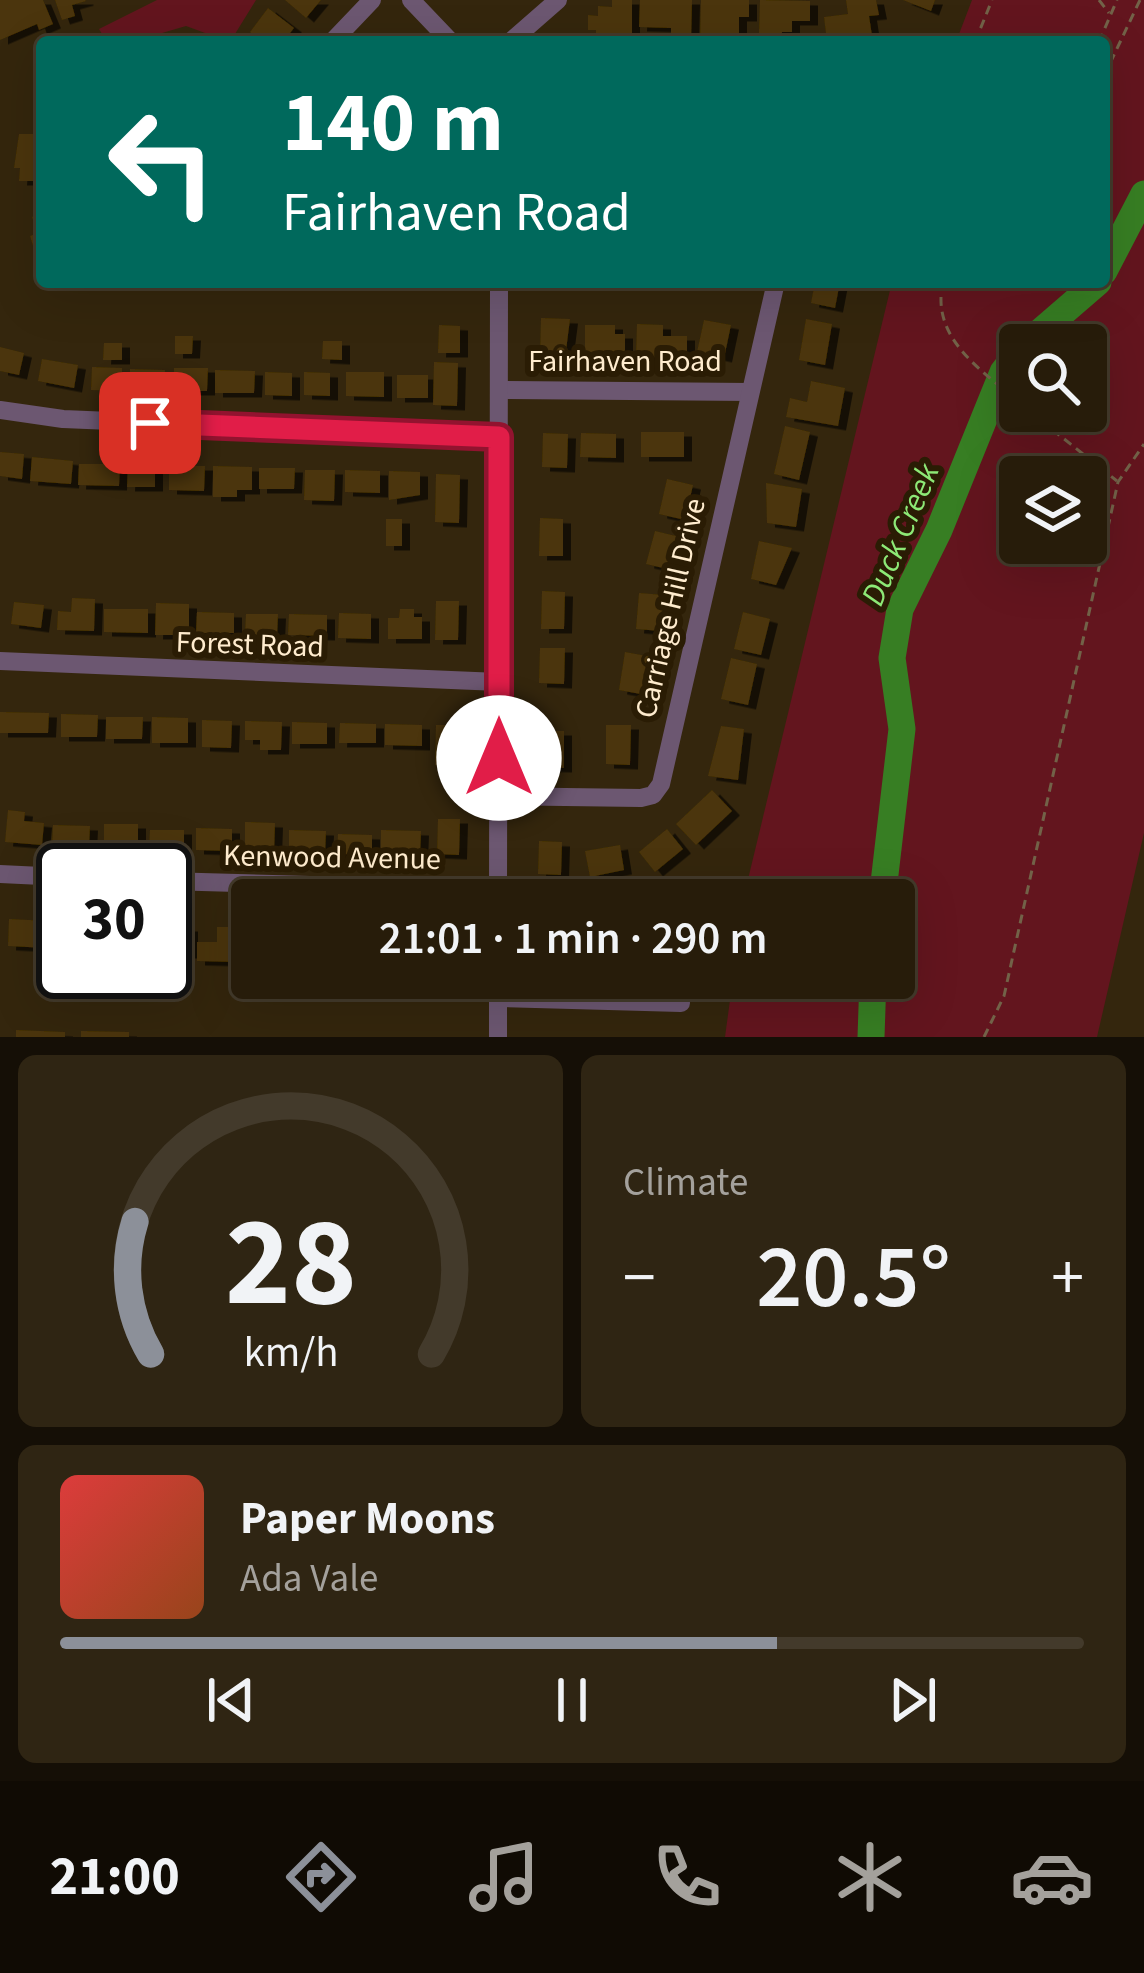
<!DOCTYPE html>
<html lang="en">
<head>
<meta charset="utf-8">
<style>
	:root { --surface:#271c0a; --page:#2f2513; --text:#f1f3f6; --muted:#a4a19c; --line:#433a2b; --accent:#8c9099 }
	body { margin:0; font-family:"Source Sans 3",sans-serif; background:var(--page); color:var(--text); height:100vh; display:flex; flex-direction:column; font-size:45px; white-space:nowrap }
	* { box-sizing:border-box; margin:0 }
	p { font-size:39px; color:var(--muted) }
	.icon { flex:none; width:66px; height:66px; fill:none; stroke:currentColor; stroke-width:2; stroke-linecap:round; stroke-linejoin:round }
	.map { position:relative; height:1037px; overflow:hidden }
	.side { display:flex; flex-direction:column; gap:18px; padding:18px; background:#150f06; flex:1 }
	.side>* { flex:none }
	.hud { position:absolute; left:36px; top:36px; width:1074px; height:252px; border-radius:12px; box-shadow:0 12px 48px #0002,0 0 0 3px var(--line); background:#00695c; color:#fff; overflow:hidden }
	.controls { position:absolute; left:999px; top:324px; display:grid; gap:24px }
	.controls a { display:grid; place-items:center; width:108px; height:108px; border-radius:12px; background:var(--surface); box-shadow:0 12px 48px #0002,0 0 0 3px var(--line); font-size:60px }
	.speed { position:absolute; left:36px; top:843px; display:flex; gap:24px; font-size:60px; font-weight:700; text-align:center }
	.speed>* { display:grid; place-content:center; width:156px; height:156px; border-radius:50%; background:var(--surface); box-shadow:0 12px 48px #0002,0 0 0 3px var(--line); line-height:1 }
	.speed .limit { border:6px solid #111; border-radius:18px; background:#fff; color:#111 }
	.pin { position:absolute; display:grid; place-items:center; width:102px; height:102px; color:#fff; margin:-51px; border-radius:24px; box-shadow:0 6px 18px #0006 }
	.me { position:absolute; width:132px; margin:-66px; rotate:0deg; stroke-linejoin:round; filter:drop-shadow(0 0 9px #0008) }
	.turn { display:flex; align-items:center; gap:42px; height:252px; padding:0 48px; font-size:54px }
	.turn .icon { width:156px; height:156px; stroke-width:2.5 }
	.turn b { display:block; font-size:84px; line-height:102px }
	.big { font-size:90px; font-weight:600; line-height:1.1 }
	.side .tile { flex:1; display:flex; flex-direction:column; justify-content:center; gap:18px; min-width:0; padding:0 42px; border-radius:18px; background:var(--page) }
	.side .dial { align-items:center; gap:0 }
	.dial svg { height:312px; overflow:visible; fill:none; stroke:var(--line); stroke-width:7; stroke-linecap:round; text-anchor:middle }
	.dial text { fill:var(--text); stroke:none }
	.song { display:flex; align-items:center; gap:36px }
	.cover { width:144px; height:144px; border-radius:18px; background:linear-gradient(135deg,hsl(0 70% 55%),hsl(20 70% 35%)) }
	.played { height:12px; border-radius:6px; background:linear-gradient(90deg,var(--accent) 70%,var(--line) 70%) }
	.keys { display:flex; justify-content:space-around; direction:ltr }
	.heat { display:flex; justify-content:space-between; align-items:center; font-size:66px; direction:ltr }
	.side .tiles { flex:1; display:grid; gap:18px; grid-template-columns:1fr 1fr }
	.tile:last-child { grid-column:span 2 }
	.trip { position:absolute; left:231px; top:879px; width:684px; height:120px; border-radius:12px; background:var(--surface); box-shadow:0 12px 48px #0002,0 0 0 3px var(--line); font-weight:600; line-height:120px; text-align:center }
	.menu { display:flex; height:192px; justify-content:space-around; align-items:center; background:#100b04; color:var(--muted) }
	.menu .icon { width:84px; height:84px }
	.menu .current { color:var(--accent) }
	.menu b { font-size:54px; color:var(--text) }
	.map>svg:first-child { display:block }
	.green { fill:#63151e; fill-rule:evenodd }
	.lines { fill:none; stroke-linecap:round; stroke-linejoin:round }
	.river { stroke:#377e23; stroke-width:27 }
	.building { fill:#4b3508; filter:url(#shadow) }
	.path { stroke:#726248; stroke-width:3; stroke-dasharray:9 6; stroke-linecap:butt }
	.minor { stroke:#6c5771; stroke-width:18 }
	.route-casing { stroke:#92132f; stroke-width:30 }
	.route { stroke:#e11d48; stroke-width:21 }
	.labels { text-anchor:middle; stroke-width:12; stroke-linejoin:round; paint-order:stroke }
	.street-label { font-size:30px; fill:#ffecce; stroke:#2a1c04 }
	.water-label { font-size:33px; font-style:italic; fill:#8de976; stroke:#2a1c04 }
</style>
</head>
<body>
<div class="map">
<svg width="1144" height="1037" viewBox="0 0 1144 1037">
	<defs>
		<filter id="shadow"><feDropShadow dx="8" dy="4.5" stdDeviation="0" flood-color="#0009"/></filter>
	</defs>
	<rect width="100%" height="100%" fill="#34260d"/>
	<g class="green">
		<path d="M 157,0 L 256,0 L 230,42 L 186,26 L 131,42 L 107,42 L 99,29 Z"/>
		<path d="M 972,0 L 1144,0 L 1144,833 L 1097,1037 L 725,1037 L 733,978 L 894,978 L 894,900 L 743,900 L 892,282 L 1104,282 L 1104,42 L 956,42 ZM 1020,345 L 1086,345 L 1086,411 L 1020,411 ZM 1020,477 L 1086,477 L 1086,543 L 1020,543 Z"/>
	</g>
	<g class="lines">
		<g class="river">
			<path d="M 1104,271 L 1144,194"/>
			<path d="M 1025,345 L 1098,282"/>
			<path d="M 882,900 L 902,729 L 892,658 L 900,609 L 939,530 L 1003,372 L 1020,350"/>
			<path d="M 871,1037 L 873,978"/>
		</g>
	</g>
	<g class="building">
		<path d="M 0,0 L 43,0 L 53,24 L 39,30 L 37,24 L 0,40 Z"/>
		<path d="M 55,0 L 85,0 L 86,1 L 72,5 L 75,16 L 62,20 Z"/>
		<path d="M 285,0 L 321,0 L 306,18 Z"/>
		<path d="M 612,0 L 632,0 L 632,38 L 596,38 L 596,30 L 588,30 L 588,15 L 598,16 L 598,6 L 612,7 Z"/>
		<path d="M 640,0 L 692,0 L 691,41 L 671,40 L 671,28 L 639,27 Z"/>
		<path d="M 701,0 L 749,0 L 749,17 L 739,17 L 739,41 L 700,41 Z"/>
		<path d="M 760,0 L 810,1 L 810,21 L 792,21 L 792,32 L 782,32 L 781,42 L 767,42 L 767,33 L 759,33 Z"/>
		<path d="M 846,0 L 876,0 L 879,15 L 869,16 L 873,42 L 827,42 L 824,17 L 848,14 Z"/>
		<path d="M 903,0 L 935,0 L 931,11 Z"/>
		<path d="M 268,8 L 294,28 L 283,42 L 262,42 L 250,32 Z"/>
		<path d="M 19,134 L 42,134 L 42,181 L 19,181 L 20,168 L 14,168 Z"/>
		<path d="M 42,213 L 42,246 L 34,249 L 30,236 L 38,233 L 32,217 Z"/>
		<path d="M 815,282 L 840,282 L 835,308 L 811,303 Z"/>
		<path d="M 541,318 L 570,319 L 565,358 L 540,357 Z"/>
		<path d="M 806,319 L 832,324 L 825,365 L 799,360 Z"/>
		<path d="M 704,320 L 731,325 L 724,358 L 697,352 Z"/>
		<path d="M 637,324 L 663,325 L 663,336 L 687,336 L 687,358 L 636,357 Z"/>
		<path d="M 439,325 L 460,326 L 460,353 L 438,353 Z"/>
		<path d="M 585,325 L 615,325 L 615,334 L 625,334 L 625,358 L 585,358 Z"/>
		<path d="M 175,336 L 193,336 L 192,354 L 175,354 Z"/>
		<path d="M 323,341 L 342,341 L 342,360 L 322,359 Z"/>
		<path d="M 104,343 L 122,343 L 122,360 L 103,360 Z"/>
		<path d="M 0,347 L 24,353 L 19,375 L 0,371 Z"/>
		<path d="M 42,359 L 78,365 L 74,388 L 38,381 Z"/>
		<path d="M 434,362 L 458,363 L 457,406 L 433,405 Z"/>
		<path d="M 92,367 L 122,368 L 122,391 L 91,390 Z"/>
		<path d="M 174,368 L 208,368 L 207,391 L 174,391 Z"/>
		<path d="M 130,369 L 165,370 L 164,392 L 130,391 Z"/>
		<path d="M 215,370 L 255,371 L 254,393 L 215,393 Z"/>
		<path d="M 265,372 L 292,373 L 292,396 L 265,395 Z"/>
		<path d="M 304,372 L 330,373 L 330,396 L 304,395 Z"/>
		<path d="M 346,372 L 384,372 L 384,397 L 346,396 Z"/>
		<rect x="397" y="375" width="31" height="23"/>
		<path d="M 811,381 L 845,388 L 838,426 L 786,417 L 790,398 L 807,402 Z"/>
		<path d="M 785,426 L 810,432 L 799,480 L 774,474 Z"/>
		<rect x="641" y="432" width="43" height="25"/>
		<path d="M 543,433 L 568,434 L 567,468 L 542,467 Z"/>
		<path d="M 581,433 L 616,434 L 616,458 L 580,457 Z"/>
		<path d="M 0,452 L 24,454 L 22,479 L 0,476 Z"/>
		<path d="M 32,457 L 73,461 L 71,484 L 30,481 Z"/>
		<path d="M 79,464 L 120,464 L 119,486 L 78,485 Z"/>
		<path d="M 128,465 L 155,466 L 155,487 L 127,487 Z"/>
		<path d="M 169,466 L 205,466 L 204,491 L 169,490 Z"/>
		<path d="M 213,466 L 252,467 L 252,490 L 237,490 L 237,497 L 213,497 Z"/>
		<path d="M 259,468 L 295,468 L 294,489 L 259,489 Z"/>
		<path d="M 305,470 L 335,470 L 334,501 L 304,500 Z"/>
		<path d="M 345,470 L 380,471 L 380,493 L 345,492 Z"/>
		<path d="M 389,471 L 420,472 L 420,495 L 389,500 Z"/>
		<path d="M 436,474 L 460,475 L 459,523 L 435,522 Z"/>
		<path d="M 667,479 L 693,485 L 685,520 L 659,514 Z"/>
		<path d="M 766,483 L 802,489 L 796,527 L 767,523 Z"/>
		<path d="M 540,518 L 563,519 L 563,556 L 539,556 Z"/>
		<rect x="386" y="519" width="16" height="27"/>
		<path d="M 655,531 L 680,537 L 672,570 L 646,564 Z"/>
		<path d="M 759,541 L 792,548 L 776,585 L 751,579 Z"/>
		<path d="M 542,591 L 565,592 L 564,629 L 541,629 Z"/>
		<path d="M 639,593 L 664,595 L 661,631 L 636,629 Z"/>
		<path d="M 72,598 L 95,599 L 94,631 L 57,630 L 58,611 L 71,612 Z"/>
		<path d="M 436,601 L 459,601 L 458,640 L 435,640 Z"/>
		<path d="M 14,602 L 44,605 L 41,628 L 11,624 Z"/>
		<path d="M 156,603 L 189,604 L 189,635 L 155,635 Z"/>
		<path d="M 104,609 L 148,609 L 148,633 L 104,632 Z"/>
		<path d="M 400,609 L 414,609 L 414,617 L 422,617 L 422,639 L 388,639 L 388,618 L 399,618 Z"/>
		<path d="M 197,612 L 234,613 L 234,633 L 196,633 Z"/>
		<path d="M 743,612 L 770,619 L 761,655 L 734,649 Z"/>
		<path d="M 339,613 L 371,614 L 371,639 L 338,638 Z"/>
		<path d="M 246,614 L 278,614 L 277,636 L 245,635 Z"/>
		<path d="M 289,614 L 327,615 L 327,636 L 288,635 Z"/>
		<path d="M 540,648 L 565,648 L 564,684 L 539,683 Z"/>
		<path d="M 625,652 L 652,657 L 646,695 L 619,690 Z"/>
		<path d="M 731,658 L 757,664 L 748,705 L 721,699 Z"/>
		<path d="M 0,712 L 49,713 L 48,733 L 0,733 Z"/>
		<path d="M 61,714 L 98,715 L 97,737 L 61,737 Z"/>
		<path d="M 106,717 L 143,717 L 142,739 L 106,739 Z"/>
		<path d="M 152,717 L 188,718 L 188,743 L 152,743 Z"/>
		<path d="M 202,720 L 232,721 L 231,748 L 202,747 Z"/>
		<path d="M 245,721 L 282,722 L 281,750 L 260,750 L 260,740 L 245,740 Z"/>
		<path d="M 292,722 L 327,723 L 327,744 L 292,744 Z"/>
		<path d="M 340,723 L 376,724 L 376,743 L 339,743 Z"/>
		<path d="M 385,724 L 422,725 L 422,746 L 385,745 Z"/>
		<path d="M 436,725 L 459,725 L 458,765 L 435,765 Z"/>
		<path d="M 606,725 L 631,725 L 630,765 L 606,764 Z"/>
		<path d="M 721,726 L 744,729 L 738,780 L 708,776 Z"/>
		<path d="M 540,731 L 564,731 L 564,768 L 539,767 Z"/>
		<path d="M 712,790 L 732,811 L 696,845 L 676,824 Z"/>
		<path d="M 8,810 L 25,812 L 24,821 L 44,823 L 42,845 L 5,842 Z"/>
		<path d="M 438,819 L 460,819 L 459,855 L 437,854 Z"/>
		<path d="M 245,822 L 275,823 L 274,852 L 245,852 Z"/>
		<rect x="104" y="824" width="34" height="23"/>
		<path d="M 53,825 L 90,826 L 89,847 L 52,846 Z"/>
		<path d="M 196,828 L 232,829 L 232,851 L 196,850 Z"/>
		<path d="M 667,829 L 683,849 L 655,872 L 639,852 Z"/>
		<path d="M 150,830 L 184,830 L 184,851 L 149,850 Z"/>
		<path d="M 289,830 L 326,831 L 325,853 L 289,852 Z"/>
		<path d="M 381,830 L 421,831 L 420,856 L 381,855 Z"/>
		<path d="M 338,834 L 372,835 L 372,855 L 337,854 Z"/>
		<path d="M 539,841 L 562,842 L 561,875 L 538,874 Z"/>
		<path d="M 620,845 L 624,870 L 590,877 L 585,851 Z"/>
		<path d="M 9,919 L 48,921 L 47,948 L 8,946 Z"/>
		<path d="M 56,923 L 63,923 L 63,947 L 55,946 Z"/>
		<path d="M 165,927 L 190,927 L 190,954 L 181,954 L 181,963 L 170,963 L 170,953 L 165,953 Z"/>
		<path d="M 217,927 L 236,927 L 236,962 L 197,961 L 197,942 L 217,942 Z"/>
		<rect x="244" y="929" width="8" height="22"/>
		<path d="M 16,1030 L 65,1032 L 65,1037 L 16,1037 Z"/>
		<path d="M 81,1031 L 129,1032 L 129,1037 L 81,1037 Z"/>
	</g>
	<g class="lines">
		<g class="path">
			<path d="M 1099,0 L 1109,13"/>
			<path d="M 975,42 L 992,0"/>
			<path d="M 1099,42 L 1117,0"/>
			<path d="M 1104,76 L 1140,0"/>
			<path d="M 943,282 C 930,339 982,370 1020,403"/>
			<path d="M 1029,411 L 1117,481"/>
			<path d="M 984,1037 L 1004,996 L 1118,482 L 1144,444"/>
		</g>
		<g class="minor">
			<path d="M 411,0 L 451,42"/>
			<path d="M 332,42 L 372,0"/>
			<path d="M 510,42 L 558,0"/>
			<path d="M 499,390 L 750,392"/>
			<path d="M 0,410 L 63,419 L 499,437"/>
			<path d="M 0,661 L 499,682"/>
			<path d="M 499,796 L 641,798 L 653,795 L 661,784 L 776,282"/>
			<path d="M 0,874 L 63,877"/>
			<path d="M 165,881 L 498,890"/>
			<path d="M 498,900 L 499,282"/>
			<path d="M 498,998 L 681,1003"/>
			<path d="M 498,1037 L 498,978"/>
		</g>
	</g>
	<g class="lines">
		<g class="route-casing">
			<path id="route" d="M 150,423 L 499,437 L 499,758"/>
		</g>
		<use href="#route" class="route"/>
	</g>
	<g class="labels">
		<g class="street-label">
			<text x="625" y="371">Fairhaven Road</text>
			<text transform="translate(670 608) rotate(-77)" y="10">Carriage Hill Drive</text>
			<text transform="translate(250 644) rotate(2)" y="10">Forest Road</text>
			<text transform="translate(332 857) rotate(1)" y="10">Kenwood Avenue</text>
		</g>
		<g class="water-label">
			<text transform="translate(899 534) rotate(-67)" y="12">Duck Creek</text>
		</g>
	</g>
</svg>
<div class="controls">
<a><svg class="icon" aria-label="search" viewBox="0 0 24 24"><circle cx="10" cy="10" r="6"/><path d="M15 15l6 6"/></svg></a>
<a><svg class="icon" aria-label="layers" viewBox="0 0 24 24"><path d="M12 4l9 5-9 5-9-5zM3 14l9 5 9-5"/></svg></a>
</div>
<div class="speed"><div class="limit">30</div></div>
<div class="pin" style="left:150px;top:423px;background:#d93025"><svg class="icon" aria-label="arrive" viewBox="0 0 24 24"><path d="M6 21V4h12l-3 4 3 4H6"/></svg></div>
<svg class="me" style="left:499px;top:758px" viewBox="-20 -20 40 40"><circle r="19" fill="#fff"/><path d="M0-13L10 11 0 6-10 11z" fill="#e11d48"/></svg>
<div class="trip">21:01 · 1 min · 290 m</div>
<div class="hud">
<div class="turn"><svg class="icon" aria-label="left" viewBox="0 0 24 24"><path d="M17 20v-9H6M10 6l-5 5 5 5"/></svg><div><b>140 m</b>Fairhaven Road</div></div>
</div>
</div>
<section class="side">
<div class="tiles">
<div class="tile dial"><svg viewBox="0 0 100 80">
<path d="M14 69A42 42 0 1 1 86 69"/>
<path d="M14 69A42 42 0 0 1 10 35" stroke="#8c9099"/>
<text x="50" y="56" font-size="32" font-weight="700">28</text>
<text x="50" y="72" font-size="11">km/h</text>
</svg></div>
<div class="tile"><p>Climate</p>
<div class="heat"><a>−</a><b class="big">20.5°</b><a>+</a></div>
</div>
<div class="tile">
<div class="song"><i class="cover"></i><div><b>Paper Moons</b><p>Ada Vale</p></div></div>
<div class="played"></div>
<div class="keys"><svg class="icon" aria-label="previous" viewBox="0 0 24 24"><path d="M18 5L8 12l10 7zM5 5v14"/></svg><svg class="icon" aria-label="pause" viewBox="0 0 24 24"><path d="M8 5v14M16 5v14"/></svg><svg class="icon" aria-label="next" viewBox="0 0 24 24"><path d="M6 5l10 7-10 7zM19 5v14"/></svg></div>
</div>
</div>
</section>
<nav class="menu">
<b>21:00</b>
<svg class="icon current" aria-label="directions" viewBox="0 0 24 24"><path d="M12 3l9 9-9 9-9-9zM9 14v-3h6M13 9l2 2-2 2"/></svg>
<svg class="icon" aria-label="music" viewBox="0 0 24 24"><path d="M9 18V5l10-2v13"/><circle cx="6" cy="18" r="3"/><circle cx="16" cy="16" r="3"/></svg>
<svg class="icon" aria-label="phone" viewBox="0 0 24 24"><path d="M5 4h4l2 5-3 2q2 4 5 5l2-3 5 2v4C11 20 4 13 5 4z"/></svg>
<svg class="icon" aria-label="climate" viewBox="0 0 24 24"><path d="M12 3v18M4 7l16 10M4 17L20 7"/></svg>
<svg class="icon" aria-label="car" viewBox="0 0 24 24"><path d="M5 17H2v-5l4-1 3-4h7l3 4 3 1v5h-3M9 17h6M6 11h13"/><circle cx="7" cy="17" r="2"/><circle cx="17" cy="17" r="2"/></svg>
</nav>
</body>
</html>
